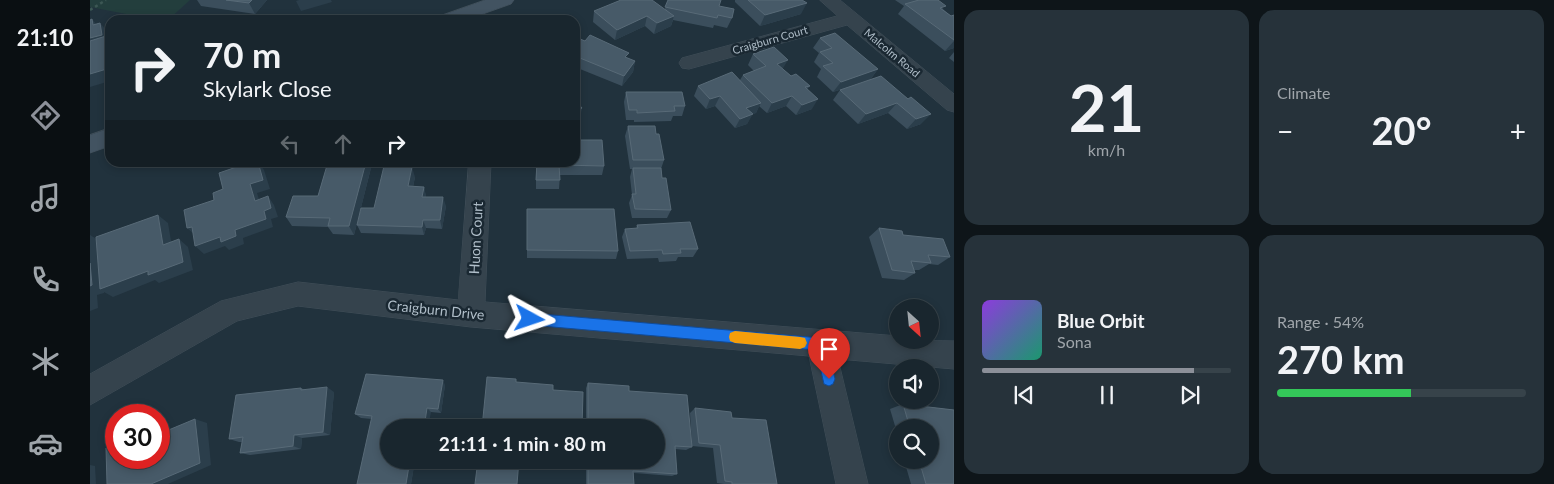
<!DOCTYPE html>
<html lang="en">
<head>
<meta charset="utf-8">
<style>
	:root { --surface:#19262e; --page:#26323a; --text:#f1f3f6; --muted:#9fa5aa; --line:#37434a; --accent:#8c9099 }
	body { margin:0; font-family:Lato,sans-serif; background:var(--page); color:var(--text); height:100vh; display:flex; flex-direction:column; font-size:19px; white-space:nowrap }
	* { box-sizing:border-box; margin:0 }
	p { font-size:16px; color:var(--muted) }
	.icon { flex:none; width:28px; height:28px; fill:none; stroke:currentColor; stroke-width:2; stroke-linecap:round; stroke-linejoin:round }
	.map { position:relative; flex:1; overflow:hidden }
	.side { display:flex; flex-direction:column; gap:10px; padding:10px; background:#0e1519; width:600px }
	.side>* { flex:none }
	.top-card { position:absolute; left:15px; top:15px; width:475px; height:152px; border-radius:15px; box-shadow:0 2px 8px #0003,0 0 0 1px var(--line); background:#19262e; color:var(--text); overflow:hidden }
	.needle { width:32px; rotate:153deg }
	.buttons { position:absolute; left:799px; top:299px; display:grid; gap:10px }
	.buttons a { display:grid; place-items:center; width:50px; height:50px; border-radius:50%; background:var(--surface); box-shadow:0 2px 8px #0003,0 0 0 1px var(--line); font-size:25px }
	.speed { position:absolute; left:15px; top:404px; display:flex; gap:10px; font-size:25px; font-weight:700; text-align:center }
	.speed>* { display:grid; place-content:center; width:65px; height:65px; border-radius:50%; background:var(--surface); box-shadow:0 2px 8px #0003,0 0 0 1px var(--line); line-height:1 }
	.speed .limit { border:8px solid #d22; background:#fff; color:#111 }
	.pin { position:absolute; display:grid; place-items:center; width:42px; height:42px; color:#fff; margin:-51px -21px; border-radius:50% 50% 50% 0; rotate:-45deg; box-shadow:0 0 5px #0007 }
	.pin .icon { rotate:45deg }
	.me { position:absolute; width:55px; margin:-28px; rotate:95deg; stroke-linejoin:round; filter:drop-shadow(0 0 4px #0008) }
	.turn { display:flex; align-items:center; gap:18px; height:105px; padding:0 15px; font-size:22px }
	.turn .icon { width:65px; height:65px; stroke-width:2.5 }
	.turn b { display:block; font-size:35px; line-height:42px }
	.lanes { display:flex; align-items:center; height:48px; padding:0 15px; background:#0003; justify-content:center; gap:25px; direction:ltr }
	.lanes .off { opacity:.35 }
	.big { font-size:38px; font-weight:700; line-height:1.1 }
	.side .card { flex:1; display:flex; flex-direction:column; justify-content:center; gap:8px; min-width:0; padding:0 18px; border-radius:15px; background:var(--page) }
	.side .dial { align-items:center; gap:0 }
	.dial b { font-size:65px; line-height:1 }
	.song { display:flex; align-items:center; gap:15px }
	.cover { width:60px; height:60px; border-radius:8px; background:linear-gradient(135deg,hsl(270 70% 55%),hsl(160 70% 35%)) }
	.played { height:5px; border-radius:2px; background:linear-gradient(90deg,var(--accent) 85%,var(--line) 85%) }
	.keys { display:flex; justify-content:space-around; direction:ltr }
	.heat { display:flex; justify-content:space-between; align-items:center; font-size:28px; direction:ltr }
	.charge { height:8px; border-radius:4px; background:linear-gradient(90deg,#34c759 54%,var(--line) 0) }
	.side .tiles { flex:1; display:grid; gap:10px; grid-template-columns:repeat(2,1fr) }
	.trip { position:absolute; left:290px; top:419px; width:285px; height:50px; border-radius:25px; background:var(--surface); box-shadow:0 2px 8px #0003,0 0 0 1px var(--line); font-weight:700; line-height:50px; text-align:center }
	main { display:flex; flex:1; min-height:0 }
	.tab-bar { display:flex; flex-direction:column; width:90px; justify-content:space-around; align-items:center; background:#0a0f12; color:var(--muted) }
	.tab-bar .icon { width:35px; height:35px }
	.tab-bar .on { color:var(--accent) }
	.tab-bar b { font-size:22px; color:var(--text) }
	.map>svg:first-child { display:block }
	.green { fill:#233e3d }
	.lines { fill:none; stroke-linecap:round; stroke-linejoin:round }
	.street-casing { stroke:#414f59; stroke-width:1 }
	.secondary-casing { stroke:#414f59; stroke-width:1 }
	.path { stroke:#3c5754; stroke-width:2.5; stroke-dasharray:3 3; stroke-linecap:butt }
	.street { fill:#35434d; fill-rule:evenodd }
	.secondary { fill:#425361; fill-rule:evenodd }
	.wall { fill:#3b4e5c }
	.shaded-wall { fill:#2b3e4b }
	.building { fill:#475a68; stroke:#586a77 }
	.route { fill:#1a73e8; stroke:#114b97 }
	.slow { fill:#f59e0b }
	.labels { text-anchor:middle; stroke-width:5; stroke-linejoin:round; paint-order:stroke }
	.far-street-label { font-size:11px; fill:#b0bec9; stroke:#1a2832 }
	.street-label { font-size:14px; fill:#b0bec9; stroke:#1a2832 }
</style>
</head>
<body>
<main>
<nav class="tab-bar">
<b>21:10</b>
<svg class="icon on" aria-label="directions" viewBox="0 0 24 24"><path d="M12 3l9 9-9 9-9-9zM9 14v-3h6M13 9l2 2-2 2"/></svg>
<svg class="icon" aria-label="music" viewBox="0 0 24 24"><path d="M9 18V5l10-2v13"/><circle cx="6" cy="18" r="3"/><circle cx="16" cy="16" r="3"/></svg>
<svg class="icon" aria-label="phone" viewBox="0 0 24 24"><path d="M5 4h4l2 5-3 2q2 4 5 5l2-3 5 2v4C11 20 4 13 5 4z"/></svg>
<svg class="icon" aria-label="climate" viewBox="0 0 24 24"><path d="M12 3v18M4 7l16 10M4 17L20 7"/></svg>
<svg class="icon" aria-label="car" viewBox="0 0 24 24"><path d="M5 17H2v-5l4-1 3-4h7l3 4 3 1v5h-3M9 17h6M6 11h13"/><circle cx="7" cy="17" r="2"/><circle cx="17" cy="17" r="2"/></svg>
</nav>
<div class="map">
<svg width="864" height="484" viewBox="0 0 864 484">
	<rect width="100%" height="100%" fill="#21323d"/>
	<path class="green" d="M 0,0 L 100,0 L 78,20 L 67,20 L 0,7 Z"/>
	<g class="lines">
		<g class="street-casing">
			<g id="street">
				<path d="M 730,0 L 750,0 L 864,94 L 864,112 L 857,110 L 757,25 L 599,69 L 592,68 L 589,63 L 592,58 L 747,16 Z"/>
				<path d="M 379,162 L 401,162 L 395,302 L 808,336 L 808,340 L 864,341 L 864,369 L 748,359 L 778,484 L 746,484 L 719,356 L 381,327 L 208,306 L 147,321 L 0,405 L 0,374 L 131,301 L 208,282 L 368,300 Z"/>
			</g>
		</g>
		<g class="secondary-casing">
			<g id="secondary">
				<path d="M 395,0 L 424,0 L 421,4 L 376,20 L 347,20 L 350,16 Z"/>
				<path d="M 20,128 L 20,146 L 0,153 L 0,135 Z"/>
			</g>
		</g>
		<path class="path" d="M 0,10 L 16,0"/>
		<use href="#street" class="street"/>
		<use href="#secondary" class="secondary"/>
	</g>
	<g class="wall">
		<path d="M 107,0 L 177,0 L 165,14 L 111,6 Z"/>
		<path d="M 578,0 L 629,6 L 642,18 L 637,28 L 624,25 L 623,28 L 583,20 L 581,26 L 564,34 L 555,26 L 525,40 L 503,22 L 504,11 L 575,9 Z"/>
		<path d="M 645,0 L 712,0 L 711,14 L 670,26 L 645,2 Z"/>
		<path d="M 805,0 L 848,0 L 853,9 L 861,16 L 864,15 L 864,48 L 855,51 L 808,14 L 814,6 Z"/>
		<path d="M 485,37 L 545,61 L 543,72 L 532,86 L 485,67 Z"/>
		<path d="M 730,38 L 788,69 L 780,80 L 743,92 L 727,77 L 731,69 L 724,62 L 729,53 L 723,48 Z"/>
		<path d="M 864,52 L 864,62 L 859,58 Z"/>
		<path d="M 663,54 L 693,69 L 701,76 L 720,86 L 717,89 L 722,109 L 706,115 L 696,106 L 677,113 L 669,106 L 666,113 L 662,114 L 657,124 L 645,128 L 625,106 L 616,109 L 604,96 L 608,86 L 650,80 L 653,75 L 664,71 L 658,65 Z"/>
		<path d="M 791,76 L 831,124 L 817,129 L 798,113 L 768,124 L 743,100 L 750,90 Z"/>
		<path d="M 536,92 L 595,106 L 592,116 L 583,116 L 581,121 L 544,122 L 544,120 L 536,120 L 534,102 Z"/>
		<path d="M 538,126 L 566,134 L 574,160 L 571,169 L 572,178 L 581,210 L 577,218 L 542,218 L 539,203 L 542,195 L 540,177 L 542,169 L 540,169 L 535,136 Z"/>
		<path d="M 238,162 L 281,162 L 282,164 L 264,235 L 243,234 L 238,227 L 202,226 L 196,217 L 228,196 Z"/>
		<path d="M 446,162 L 514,166 L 512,175 L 470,175 L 469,189 L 446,189 Z"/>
		<path d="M 325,177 L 323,187 L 334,187 L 336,197 L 356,206 L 352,229 L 336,228 L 334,235 L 271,233 L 267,225 L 284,208 Z"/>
		<path d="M 437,209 L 528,251 L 526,259 L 437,258 Z"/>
		<path d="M 547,225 L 608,249 L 603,257 L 588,257 L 586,261 L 569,262 L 568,258 L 537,259 L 532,237 L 535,229 L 546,229 Z"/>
		<path d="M 789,228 L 813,235 L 860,257 L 848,265 L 839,264 L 829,270 L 824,270 L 825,273 L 814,280 L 792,278 L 779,237 Z"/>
		<path d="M 498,383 L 539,391 L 602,447 L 596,450 L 585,449 L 587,474 L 582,476 L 544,473 L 544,484 L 496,484 L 496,460 L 566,460 L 566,428 L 496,428 L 496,388 Z"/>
		<path d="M 355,385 L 351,413 L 341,412 L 299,428 L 325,460 L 321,484 L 267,484 L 282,419 L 271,418 L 265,414 Z"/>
		<path d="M 211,388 L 215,390 L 244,392 L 240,435 L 212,438 L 211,449 L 160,455 L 150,453 L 152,442 L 149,442 L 139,439 Z"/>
		<path d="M 813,404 L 864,410 L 864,484 L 821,484 L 814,460 L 840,460 L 840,428 L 808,428 L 808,436 L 800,409 Z"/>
		<path d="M 605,408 L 642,418 L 687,484 L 634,484 L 627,483 L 623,448 L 602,446 L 600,413 Z"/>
	</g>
	<g class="shaded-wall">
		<path d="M 162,0 L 177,0 L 165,14 L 159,3 Z"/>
		<path d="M 209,0 L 241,0 L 242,2 L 211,11 L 206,1 Z"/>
		<path d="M 717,3 L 711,14 L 670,26 L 675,15 Z"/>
		<path d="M 557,16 L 555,26 L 525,40 L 527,30 Z"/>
		<path d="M 584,16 L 581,26 L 564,34 L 567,23 Z"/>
		<path d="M 2,19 L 11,30 L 10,23 L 19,33 L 20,41 L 20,55 L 0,51 L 0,38 L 3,25 Z"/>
		<path d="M 864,41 L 864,48 L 855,51 Z"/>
		<path d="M 698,60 L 692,70 L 687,64 Z"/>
		<path d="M 545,61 L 543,72 L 532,86 L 534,76 Z"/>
		<path d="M 20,68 L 20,81 L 0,87 L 0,74 Z"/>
		<path d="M 788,69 L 780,80 L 743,92 L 751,82 Z"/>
		<path d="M 630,96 L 625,106 L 616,109 L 620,99 Z"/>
		<path d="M 702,96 L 696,106 L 677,113 L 682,103 Z"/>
		<path d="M 728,99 L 722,109 L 706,115 L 712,105 Z"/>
		<path d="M 671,103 L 666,113 L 651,118 L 656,108 Z"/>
		<path d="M 807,103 L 798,113 L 768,124 L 776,114 Z"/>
		<path d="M 492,108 L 490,118 L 485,120 L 485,111 Z"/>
		<path d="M 663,114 L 657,124 L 645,128 L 650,119 Z"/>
		<path d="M 841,114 L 831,124 L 817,129 L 826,119 Z"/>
		<path d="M 168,162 L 169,162 L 174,170 L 180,189 L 167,193 L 172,209 L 165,201 L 160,184 Z"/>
		<path d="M 276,162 L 281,162 L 282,164 L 264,235 L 259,226 Z"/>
		<path d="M 322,167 L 325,177 L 321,196 L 318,186 Z"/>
		<path d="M 334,187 L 336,196 L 335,205 L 332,197 Z"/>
		<path d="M 178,196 L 184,205 L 188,217 L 181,219 L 183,227 L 153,238 L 154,244 L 139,250 L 135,246 L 114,254 L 105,246 L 130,237 L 145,230 L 174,211 Z"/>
		<path d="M 353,197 L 356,206 L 352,229 L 350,220 Z"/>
		<path d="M 68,215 L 78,223 L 83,253 L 73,245 Z"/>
		<path d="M 333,220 L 336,228 L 334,235 L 332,227 Z"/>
		<path d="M 102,227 L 106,236 L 97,228 Z"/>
		<path d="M 0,235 L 58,271 L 89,239 L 98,247 L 103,270 L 69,283 L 65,280 L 23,297 L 14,292 L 14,293 L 7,295 L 8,308 L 0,311 Z"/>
		<path d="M 353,380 L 355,385 L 351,413 L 348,409 Z"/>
		<path d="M 237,387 L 244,392 L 240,435 L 233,432 Z"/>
		<path d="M 337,408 L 341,412 L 338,428 L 334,428 Z"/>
		<path d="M 105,419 L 117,423 L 121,465 L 78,484 L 61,484 Z"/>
		<path d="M 204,435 L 212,438 L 211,449 L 203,446 Z"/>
		<path d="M 320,460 L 325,460 L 321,484 L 316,484 Z"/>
		<path d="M 0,465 L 5,466 L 6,484 L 0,484 Z"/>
	</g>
	<g class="building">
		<path d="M 136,0 L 162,0 L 159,3 Z"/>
		<path d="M 531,0 L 562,0 L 584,16 L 567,23 L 557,16 L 527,30 L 504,11 Z"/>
		<path d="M 578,0 L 631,0 L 629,6 L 644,9 L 642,18 L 628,15 L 627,18 L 575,7 Z"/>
		<path d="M 658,0 L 712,0 L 717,3 L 675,15 Z"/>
		<path d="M 829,0 L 848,0 L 856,6 L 850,8 L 861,16 L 864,15 L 864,40 L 815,4 Z"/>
		<path d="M 2,19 L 3,25 L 10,23 L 12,35 L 0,38 L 0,20 Z"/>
		<path d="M 745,33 L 788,69 L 751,82 L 733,66 L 743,63 L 730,52 L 742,48 L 730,38 Z"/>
		<path d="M 500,35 L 539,53 L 535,57 L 545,61 L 534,76 L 485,56 L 485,37 L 495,41 Z"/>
		<path d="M 16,36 L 20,55 L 20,68 L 0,74 L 0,41 Z"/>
		<path d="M 684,47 L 698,60 L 687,64 L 701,76 L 706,74 L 720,86 L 715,87 L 728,99 L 712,105 L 702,96 L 682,103 L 653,75 L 676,66 L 663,54 Z"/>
		<path d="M 642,72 L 671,103 L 656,108 L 663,114 L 650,119 L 630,96 L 620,99 L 608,86 Z"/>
		<path d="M 791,76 L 818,99 L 821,97 L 841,114 L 826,119 L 807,103 L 776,114 L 750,90 Z"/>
		<path d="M 536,92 L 592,92 L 595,106 L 584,106 L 585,111 L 547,113 L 547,110 L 539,110 Z"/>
		<path d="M 485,100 L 492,108 L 485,111 Z"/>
		<path d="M 538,126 L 565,126 L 566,134 L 569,134 L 574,160 L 543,160 Z"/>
		<path d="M 485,140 L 512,140 L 514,166 L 469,165 L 470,180 L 446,180 L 447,162 L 485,162 Z"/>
		<path d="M 161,162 L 168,162 L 173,180 L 160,184 L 165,201 L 178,196 L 181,208 L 174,211 L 176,219 L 145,230 L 146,236 L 131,242 L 130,237 L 105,246 L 102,227 L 97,228 L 94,210 L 124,200 L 123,193 L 133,189 L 129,173 Z"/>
		<path d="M 238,162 L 276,162 L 259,226 L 238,226 L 240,218 L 196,217 L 203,196 L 228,196 Z"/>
		<path d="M 294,166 L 322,167 L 318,186 L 334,187 L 332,197 L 353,197 L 350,220 L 333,220 L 332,227 L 267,225 L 271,208 L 284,208 Z"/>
		<path d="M 543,168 L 571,168 L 572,178 L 576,178 L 581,210 L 545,209 L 542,194 L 546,194 Z"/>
		<path d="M 437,209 L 524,209 L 528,251 L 437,250 Z"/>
		<path d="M 68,215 L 73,245 L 89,239 L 93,262 L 58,275 L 58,271 L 10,289 L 6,237 Z"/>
		<path d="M 600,222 L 608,249 L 590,249 L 591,253 L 573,254 L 572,250 L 540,251 L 535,229 L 548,228 L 547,225 Z"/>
		<path d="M 789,228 L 812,231 L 813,235 L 853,239 L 860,257 L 838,255 L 841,263 L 821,261 L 825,273 L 802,270 Z"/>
		<path d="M 0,263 L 2,285 L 0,286 Z"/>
		<path d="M 276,374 L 353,380 L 348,409 L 337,408 L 334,428 L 299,428 L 299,460 L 320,460 L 316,484 L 267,484 L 282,416 L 265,414 Z"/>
		<path d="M 397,377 L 426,379 L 426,382 L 463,385 L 463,390 L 493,392 L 492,428 L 392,428 Z"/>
		<path d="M 498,383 L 539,386 L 539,391 L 597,395 L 602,447 L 585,446 L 587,474 L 543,471 L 544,484 L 498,484 L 498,460 L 566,460 L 566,428 L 498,428 Z"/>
		<path d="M 237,387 L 233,432 L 204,435 L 203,446 L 150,453 L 153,437 L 139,439 L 146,395 L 211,388 L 211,390 Z"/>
		<path d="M 813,404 L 864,410 L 864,484 L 836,484 L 829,460 L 840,460 L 840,428 L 820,428 Z"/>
		<path d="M 605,408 L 641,412 L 642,418 L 676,420 L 687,484 L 642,484 L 642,482 L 635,481 L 630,445 L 609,443 Z"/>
		<path d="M 105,419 L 110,463 L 61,484 L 17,484 L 16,448 L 26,444 L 26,458 L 69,458 L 69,434 Z"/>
		<path d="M 388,460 L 429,460 L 427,484 L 385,484 Z"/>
	</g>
	<path class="route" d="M 440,313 L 731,338 L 736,340 L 737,344 L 745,379 L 743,384 L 739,386 L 734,384 L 726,350 L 440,325 L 435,323 L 434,319 L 435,315 Z"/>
	<path class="slow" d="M 645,331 L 710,337 L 715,338 L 717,343 L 715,347 L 710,349 L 645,343 L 640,341 L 639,337 L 640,333 Z"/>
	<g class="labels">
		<g class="far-street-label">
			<text transform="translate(680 40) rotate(-16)" y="4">Craigburn Court</text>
			<text transform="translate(802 53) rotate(40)" y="4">Malcolm Road</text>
		</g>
		<g class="street-label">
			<text transform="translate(386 238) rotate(-87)" y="5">Huon Court</text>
			<text transform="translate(346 310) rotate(6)" y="5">Craigburn Drive</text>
		</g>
	</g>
</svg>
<div class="buttons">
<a><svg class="needle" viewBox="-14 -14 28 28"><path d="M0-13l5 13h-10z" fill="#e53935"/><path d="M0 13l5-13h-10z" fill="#9fa5aa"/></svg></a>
<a><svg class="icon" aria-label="sound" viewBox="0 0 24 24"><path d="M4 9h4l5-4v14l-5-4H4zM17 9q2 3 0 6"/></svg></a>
<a><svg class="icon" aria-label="search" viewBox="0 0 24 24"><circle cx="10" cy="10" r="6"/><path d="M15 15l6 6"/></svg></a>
</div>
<div class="speed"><div class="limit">30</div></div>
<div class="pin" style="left:739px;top:379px;background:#d93025"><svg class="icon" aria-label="arrive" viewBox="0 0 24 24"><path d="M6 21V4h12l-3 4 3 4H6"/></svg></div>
<svg class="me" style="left:440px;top:319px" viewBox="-20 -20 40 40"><path d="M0-17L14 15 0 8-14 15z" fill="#1a73e8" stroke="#fff" stroke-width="4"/></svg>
<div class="trip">21:11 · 1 min · 80 m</div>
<div class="top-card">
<div class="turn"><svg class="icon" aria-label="right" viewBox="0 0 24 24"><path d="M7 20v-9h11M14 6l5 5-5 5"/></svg><div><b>70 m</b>Skylark Close</div></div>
<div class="lanes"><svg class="icon off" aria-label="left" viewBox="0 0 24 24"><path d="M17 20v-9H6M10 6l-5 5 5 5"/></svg><svg class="icon off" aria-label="ahead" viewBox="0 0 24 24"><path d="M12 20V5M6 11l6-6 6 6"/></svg><svg class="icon" aria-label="right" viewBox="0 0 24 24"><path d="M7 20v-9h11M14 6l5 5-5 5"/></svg></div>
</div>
</div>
<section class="side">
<div class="tiles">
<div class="card dial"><b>21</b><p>km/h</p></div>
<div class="card"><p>Climate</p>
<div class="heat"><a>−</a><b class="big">20°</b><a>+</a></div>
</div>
<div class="card">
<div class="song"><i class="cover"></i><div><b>Blue Orbit</b><p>Sona</p></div></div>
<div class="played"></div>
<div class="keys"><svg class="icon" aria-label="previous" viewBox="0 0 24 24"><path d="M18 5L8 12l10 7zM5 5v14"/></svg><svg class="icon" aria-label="pause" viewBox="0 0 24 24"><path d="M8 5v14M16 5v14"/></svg><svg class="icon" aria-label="next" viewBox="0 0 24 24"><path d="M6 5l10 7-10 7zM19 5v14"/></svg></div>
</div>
<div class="card"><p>Range · 54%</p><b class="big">270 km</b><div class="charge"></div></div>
</div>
</section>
</main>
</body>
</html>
